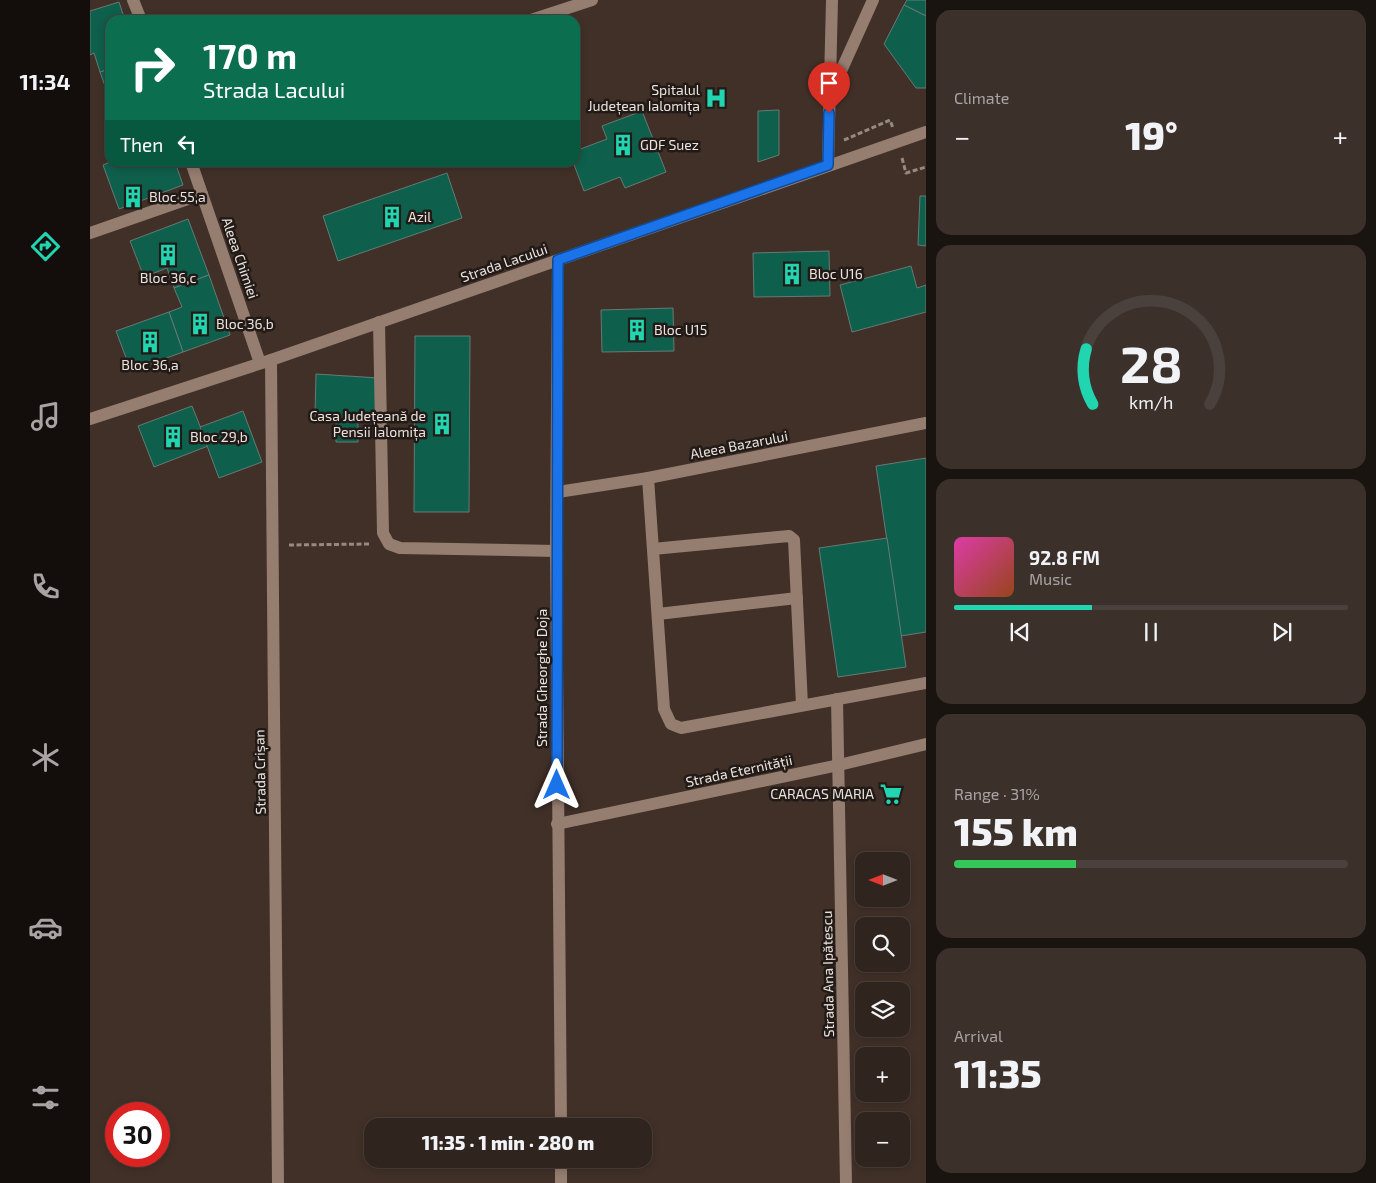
<!DOCTYPE html>
<html lang="en">
<head>
<meta charset="utf-8">
<style>
	:root { --surface:#30241e; --page:#3c302b; --text:#f1f3f6; --muted:#a8a4a4; --line:#4b413c; --accent:#21d5b0 }
	body { margin:0; font-family:"Exo 2",sans-serif; background:var(--page); color:var(--text); height:100vh; display:flex; flex-direction:column; font-size:19px; white-space:nowrap }
	* { box-sizing:border-box; margin:0 }
	p { font-size:16px; color:var(--muted) }
	.icon { flex:none; width:28px; height:28px; fill:none; stroke:currentColor; stroke-width:2; stroke-linecap:round; stroke-linejoin:round }
	.map { position:relative; flex:1; overflow:hidden }
	.sheet { display:flex; flex-direction:column; gap:10px; padding:10px; background:#1a1410; width:450px }
	.sheet>* { flex:none }
	.guide { position:absolute; left:15px; top:15px; width:475px; height:152px; border-radius:15px; box-shadow:0 2px 8px #0003,0 0 0 1px var(--line); background:#0b6e4f; color:#fff; overflow:hidden }
	.needle { width:32px; rotate:270deg }
	.tools { position:absolute; left:765px; top:852px; display:grid; gap:10px }
	.tools a { display:grid; place-items:center; width:55px; height:55px; border-radius:10px; background:var(--surface); box-shadow:0 2px 8px #0003,0 0 0 1px var(--line); font-size:25px }
	.speed { position:absolute; left:15px; top:1102px; display:flex; gap:10px; font-size:25px; font-weight:700; text-align:center }
	.speed>* { display:grid; place-content:center; width:65px; height:65px; border-radius:50%; background:var(--surface); box-shadow:0 2px 8px #0003,0 0 0 1px var(--line); line-height:1 }
	.speed .limit { border:8px solid #d22; background:#fff; color:#111 }
	.pin { position:absolute; display:grid; place-items:center; width:42px; height:42px; color:#fff; margin:-51px -21px; border-radius:50% 50% 50% 0; rotate:-45deg; box-shadow:0 0 5px #0007 }
	.pin .icon { rotate:45deg }
	.me { position:absolute; width:55px; margin:-28px; rotate:0deg; stroke-linejoin:round; filter:drop-shadow(0 0 4px #0008) }
	.turn { display:flex; align-items:center; gap:18px; height:105px; padding:0 15px; font-size:22px }
	.turn .icon { width:65px; height:65px; stroke-width:2.5 }
	.turn b { display:block; font-size:35px; line-height:42px }
	.then { display:flex; align-items:center; height:48px; padding:0 15px; background:#0003; gap:10px; font-size:19px }
	.big { font-size:38px; font-weight:800; line-height:1.1 }
	.sheet .tile { flex:1; display:flex; flex-direction:column; justify-content:center; gap:8px; min-width:0; padding:0 18px; border-radius:15px; background:var(--page) }
	.sheet .dial { align-items:center; gap:0 }
	.dial svg { height:130px; overflow:visible; fill:none; stroke:var(--line); stroke-width:7; stroke-linecap:round; text-anchor:middle }
	.dial text { fill:var(--text); stroke:none }
	.song { display:flex; align-items:center; gap:15px }
	.cover { width:60px; height:60px; border-radius:8px; background:linear-gradient(135deg,hsl(320 70% 55%),hsl(20 70% 35%)) }
	.played { height:5px; border-radius:2px; background:linear-gradient(90deg,var(--accent) 35%,var(--line) 35%) }
	.keys { display:flex; justify-content:space-around; direction:ltr }
	.heat { display:flex; justify-content:space-between; align-items:center; font-size:28px; direction:ltr }
	.charge { height:8px; border-radius:4px; background:linear-gradient(90deg,#34c759 31%,var(--line) 0) }
	.trip { position:absolute; left:274px; top:1118px; width:288px; height:50px; border-radius:15px; background:var(--surface); box-shadow:0 2px 8px #0003,0 0 0 1px var(--line); font-weight:800; line-height:50px; text-align:center }
	main { display:flex; flex:1; min-height:0 }
	.menu { display:flex; flex-direction:column; width:90px; justify-content:space-around; align-items:center; background:#130e0c; color:var(--muted) }
	.menu .icon { width:35px; height:35px }
	.menu .active { color:var(--accent) }
	.menu b { font-size:22px; color:var(--text) }
	.map>svg:first-child { display:block }
	.building { fill:#0f5f4d; stroke:#667a74 }
	.lines { fill:none; stroke-linecap:round; stroke-linejoin:round }
	.path { stroke:#968982; stroke-width:3; stroke-dasharray:5 2.5; stroke-linecap:butt }
	.minor { stroke:#957d70; stroke-width:12 }
	.route-casing { stroke:#114b97; stroke-width:12 }
	.route { stroke:#1a73e8; stroke-width:9 }
	.labels { text-anchor:middle; stroke-width:5; stroke-linejoin:round; paint-order:stroke }
	.poi-label { font-size:14px; fill:#ede3de; stroke:#211a17; text-anchor:start }
	.street-label { font-size:14px; fill:#ede3de; stroke:#211a17 }
</style>
</head>
<body>
<main>
<nav class="menu">
<b>11:34</b>
<svg class="icon active" aria-label="directions" viewBox="0 0 24 24"><path d="M12 3l9 9-9 9-9-9zM9 14v-3h6M13 9l2 2-2 2"/></svg>
<svg class="icon" aria-label="music" viewBox="0 0 24 24"><path d="M9 18V5l10-2v13"/><circle cx="6" cy="18" r="3"/><circle cx="16" cy="16" r="3"/></svg>
<svg class="icon" aria-label="phone" viewBox="0 0 24 24"><path d="M5 4h4l2 5-3 2q2 4 5 5l2-3 5 2v4C11 20 4 13 5 4z"/></svg>
<svg class="icon" aria-label="climate" viewBox="0 0 24 24"><path d="M12 3v18M4 7l16 10M4 17L20 7"/></svg>
<svg class="icon" aria-label="car" viewBox="0 0 24 24"><path d="M5 17H2v-5l4-1 3-4h7l3 4 3 1v5h-3M9 17h6M6 11h13"/><circle cx="7" cy="17" r="2"/><circle cx="17" cy="17" r="2"/></svg>
<svg class="icon" aria-label="filters" viewBox="0 0 24 24"><path d="M4 7h16M4 17h16"/><circle cx="9" cy="7" r="2"/><circle cx="15" cy="17" r="2"/></svg>
</nav>
<div class="map">
<svg width="836" height="1183" viewBox="0 0 836 1183">
	<rect width="100%" height="100%" fill="#403028"/>
	<g class="building">
		<path d="M 817,0 L 836,0 L 836,16 L 814,5 Z"/>
		<path d="M 29,2 L 35,20 L 20,20 L 20,69 L 10,72 L 4,53 L 0,55 L 0,11 Z"/>
		<path d="M 814,5 L 836,16 L 836,88 L 826,88 L 794,44 Z"/>
		<path d="M 20,69 L 20,100 L 10,72 Z"/>
		<path d="M 689,110 L 689,155 L 668,162 L 668,111 Z"/>
		<path d="M 552,111 L 576,172 L 535,188 L 530,177 L 494,191 L 483,162 L 485,162 L 485,151 L 517,139 L 512,126 Z"/>
		<path d="M 20,162 L 85,162 L 93,185 L 29,209 L 13,165 Z"/>
		<path d="M 357,173 L 372,218 L 248,261 L 233,216 Z"/>
		<path d="M 830,196 L 836,196 L 836,246 L 828,245 Z"/>
		<path d="M 98,219 L 119,275 L 84,288 L 77,268 L 54,277 L 40,241 Z"/>
		<path d="M 739,251 L 740,296 L 664,297 L 663,253 Z"/>
		<path d="M 821,266 L 827,288 L 836,285 L 836,312 L 762,332 L 750,285 Z"/>
		<path d="M 119,275 L 140,335 L 93,352 L 79,312 L 92,307 L 84,288 Z"/>
		<path d="M 583,308 L 584,351 L 512,352 L 511,310 Z"/>
		<path d="M 79,312 L 93,352 L 41,371 L 26,331 Z"/>
		<path d="M 325,336 L 380,336 L 379,512 L 324,512 Z"/>
		<path d="M 226,374 L 289,378 L 291,414 L 268,416 L 268,442 L 246,442 L 246,415 L 225,415 Z"/>
		<path d="M 102,406 L 118,446 L 64,467 L 48,426 Z"/>
		<path d="M 153,411 L 172,462 L 129,478 L 110,427 Z"/>
		<path d="M 836,458 L 836,632 L 811,636 L 786,466 Z"/>
		<path d="M 797,538 L 816,667 L 748,677 L 729,548 Z"/>
	</g>
	<g class="lines">
		<g class="path">
			<path d="M 754,140 L 800,120 L 803,128"/>
			<path d="M 812,158 L 816,173 L 836,167"/>
			<path d="M 199,545 L 281,544"/>
		</g>
		<g class="minor">
			<path d="M 43,0 L 51,20"/>
			<path d="M 441,20 L 502,0"/>
			<path d="M 742,91 L 783,0"/>
			<path d="M 101,162 L 170,363"/>
			<path d="M 738,165 L 742,0"/>
			<path d="M 0,233 L 112,194"/>
			<path d="M 468,260 L 466,551 L 471,1126"/>
			<path d="M 289,322 L 293,533 L 299,544 L 310,548 L 466,551"/>
			<path d="M 181,360 L 188,1183"/>
			<path d="M 0,419 L 181,360 L 836,132"/>
			<path d="M 558,478 L 574,709 L 581,724 L 591,728 L 836,683"/>
			<path d="M 468,492 L 558,478 L 836,423"/>
			<path d="M 563,549 L 699,536 L 704,540 L 712,705"/>
			<path d="M 568,614 L 707,598"/>
			<path d="M 747,699 L 756,1183"/>
			<path d="M 467,824 L 749,765 L 836,744"/>
			<path d="M 471,1159 L 471,1183"/>
		</g>
	</g>
	<g class="lines">
		<g class="route-casing">
			<path id="route" d="M 467,785 L 468,260 L 738,165 L 739,113"/>
		</g>
		<use href="#route" class="route"/>
	</g>
	<defs>
		<g id="hospital-bare" transform="scale(1.725)"><path d="M-5-5h3v3.5h4V-5h3V5h-3V1.5h-4V5h-3Z" fill="#21d5b0" stroke="#211a17" stroke-width="2.5" paint-order="stroke"/></g>
		<g id="building-bare" transform="scale(1.725)"><path d="M-4-6H4V6H1V3H-1V6H-4ZM-2.5-4.3h1.7v1.8h-1.7ZM.8-4.3h1.7v1.8H.8ZM-2.5-1h1.7V.8h-1.7ZM.8-1h1.7V.8H.8Z" fill="#21d5b0" stroke="#211a17" stroke-width="2.5" paint-order="stroke"/></g>
		<g id="supermarket-bare" transform="scale(1.725)"><path d="M-6-5.5h2.5l.6 2H6L4.5 2H-2.5L-4.4-4H-6ZM-1.5 3.2a1.3 1.3 0 1 0 .1 0ZM3 3.2a1.3 1.3 0 1 0 .1 0Z" fill="#21d5b0" stroke="#211a17" stroke-width="2.5" paint-order="stroke"/></g>
	</defs>
	<g fill-rule="evenodd">
		<use href="#hospital-bare" x="626" y="98"/>
		<use href="#building-bare" x="533" y="145"/>
		<use href="#building-bare" x="43" y="197"/>
		<use href="#building-bare" x="302" y="217"/>
		<use href="#building-bare" x="78" y="255"/>
		<use href="#building-bare" x="702" y="274"/>
		<use href="#building-bare" x="110" y="324"/>
		<use href="#building-bare" x="547" y="330"/>
		<use href="#building-bare" x="60" y="342"/>
		<use href="#building-bare" x="352" y="424"/>
		<use href="#building-bare" x="83" y="437"/>
		<use href="#supermarket-bare" x="801" y="794"/>
	</g>
	<g class="labels">
		<g class="poi-label">
			<text x="610" y="95" text-anchor="end">Spitalul<tspan x="610" dy="16">Județean Ialomița</tspan></text>
			<text x="550" y="150">GDF Suez</text>
			<text x="59" y="202">Bloc 55,a</text>
			<text x="318" y="222">Azil</text>
			<text x="719" y="279">Bloc U16</text>
			<text x="78" y="283" text-anchor="middle">Bloc 36,c</text>
			<text x="126" y="329">Bloc 36,b</text>
			<text x="564" y="335">Bloc U15</text>
			<text x="60" y="370" text-anchor="middle">Bloc 36,a</text>
			<text x="336" y="421" text-anchor="end">Casa Județeană de<tspan x="336" dy="16">Pensii Ialomița</tspan></text>
			<text x="100" y="442">Bloc 29,b</text>
			<text x="784" y="799" text-anchor="end">CARACAS MARIA</text>
		</g>
		<g class="street-label">
			<text transform="translate(150 258) rotate(71)" y="5">Aleea Chimiei</text>
			<text transform="translate(414 263) rotate(-19)" y="5">Strada Lacului</text>
			<text transform="translate(649 445) rotate(-11)" y="5">Aleea Bazarului</text>
			<text transform="translate(452 678) rotate(-90)" y="5">Strada Gheorghe Doja</text>
			<text transform="translate(649 771) rotate(-12)" y="5">Strada Eternității</text>
			<text transform="translate(170 772) rotate(-91)" y="5">Strada Crișan</text>
			<text transform="translate(738 974) rotate(-91)" y="5">Strada Ana Ipătescu</text>
		</g>
	</g>
</svg>
<div class="tools">
<a><svg class="needle" viewBox="-14 -14 28 28"><path d="M0-13l5 13h-10z" fill="#e53935"/><path d="M0 13l5-13h-10z" fill="#a8a4a4"/></svg></a>
<a><svg class="icon" aria-label="search" viewBox="0 0 24 24"><circle cx="10" cy="10" r="6"/><path d="M15 15l6 6"/></svg></a>
<a><svg class="icon" aria-label="layers" viewBox="0 0 24 24"><path d="M12 4l9 5-9 5-9-5zM3 14l9 5 9-5"/></svg></a>
<a>+</a>
<a>−</a>
</div>
<div class="speed"><div class="limit">30</div></div>
<div class="pin" style="left:739px;top:113px;background:#d93025"><svg class="icon" aria-label="arrive" viewBox="0 0 24 24"><path d="M6 21V4h12l-3 4 3 4H6"/></svg></div>
<svg class="me" style="left:467px;top:785px" viewBox="-20 -20 40 40"><path d="M0-17L14 15 0 8-14 15z" fill="#1a73e8" stroke="#fff" stroke-width="4"/></svg>
<div class="trip">11:35 · 1 min · 280 m</div>
<div class="guide">
<div class="turn"><svg class="icon" aria-label="right" viewBox="0 0 24 24"><path d="M7 20v-9h11M14 6l5 5-5 5"/></svg><div><b>170 m</b>Strada Lacului</div></div>
<div class="then">Then<svg class="icon" aria-label="left" viewBox="0 0 24 24"><path d="M17 20v-9H6M10 6l-5 5 5 5"/></svg></div>
</div>
</div>
<section class="sheet">
<div class="tile"><p>Climate</p>
<div class="heat"><a>−</a><b class="big">19°</b><a>+</a></div>
</div>
<div class="tile dial"><svg viewBox="0 0 100 80">
<path d="M14 69A42 42 0 1 1 86 69"/>
<path d="M14 69A42 42 0 0 1 10 35" stroke="#21d5b0"/>
<text x="50" y="56" font-size="32" font-weight="700">28</text>
<text x="50" y="72" font-size="11">km/h</text>
</svg></div>
<div class="tile">
<div class="song"><i class="cover"></i><div><b>92.8 FM</b><p>Music</p></div></div>
<div class="played"></div>
<div class="keys"><svg class="icon" aria-label="previous" viewBox="0 0 24 24"><path d="M18 5L8 12l10 7zM5 5v14"/></svg><svg class="icon" aria-label="pause" viewBox="0 0 24 24"><path d="M8 5v14M16 5v14"/></svg><svg class="icon" aria-label="next" viewBox="0 0 24 24"><path d="M6 5l10 7-10 7zM19 5v14"/></svg></div>
</div>
<div class="tile"><p>Range · 31%</p><b class="big">155 km</b><div class="charge"></div></div>
<div class="tile"><p>Arrival</p><b class="big">11:35</b></div>
</section>
</main>
</body>
</html>
